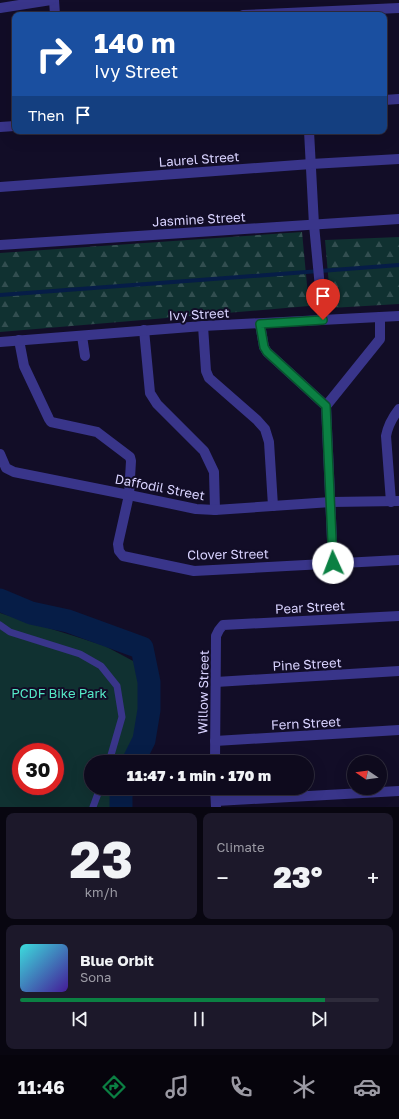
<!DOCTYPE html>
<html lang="en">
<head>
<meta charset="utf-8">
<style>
	:root { --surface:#0e0a1d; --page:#1c182a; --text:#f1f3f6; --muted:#9b9aa4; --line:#2e2b3b; --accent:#0b8043 }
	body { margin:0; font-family:"Golos Text",sans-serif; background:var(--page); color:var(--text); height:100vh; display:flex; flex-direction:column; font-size:15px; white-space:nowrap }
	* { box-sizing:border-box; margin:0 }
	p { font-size:13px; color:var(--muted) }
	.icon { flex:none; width:22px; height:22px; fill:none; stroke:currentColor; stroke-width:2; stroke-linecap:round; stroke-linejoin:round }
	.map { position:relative; height:807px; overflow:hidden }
	.side { display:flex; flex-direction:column; gap:6px; padding:6px; background:#080610; flex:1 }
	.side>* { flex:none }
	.guide { position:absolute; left:12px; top:12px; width:375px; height:122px; border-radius:8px; box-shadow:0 4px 16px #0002,0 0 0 1px var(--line); background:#1a4fa0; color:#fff; overflow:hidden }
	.needle { width:26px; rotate:283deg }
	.controls { position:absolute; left:347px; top:755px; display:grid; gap:8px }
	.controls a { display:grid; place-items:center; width:40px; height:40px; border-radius:50%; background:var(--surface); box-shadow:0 4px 16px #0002,0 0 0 1px var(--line); font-size:20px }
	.speed { position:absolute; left:12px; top:743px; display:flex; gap:8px; font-size:20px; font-weight:700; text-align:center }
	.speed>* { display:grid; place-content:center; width:52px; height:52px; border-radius:50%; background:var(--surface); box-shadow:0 4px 16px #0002,0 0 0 1px var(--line); line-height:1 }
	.speed .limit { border:6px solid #d22; background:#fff; color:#111 }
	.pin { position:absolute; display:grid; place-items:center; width:34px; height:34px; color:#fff; margin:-41px -17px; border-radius:50% 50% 50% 0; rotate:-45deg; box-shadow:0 0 4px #0007 }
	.pin .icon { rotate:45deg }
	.me { position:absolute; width:44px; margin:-22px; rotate:358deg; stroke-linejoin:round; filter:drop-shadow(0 0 3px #0008) }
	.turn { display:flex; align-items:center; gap:14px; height:84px; padding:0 16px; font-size:18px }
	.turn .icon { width:52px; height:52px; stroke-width:2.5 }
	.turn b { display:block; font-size:28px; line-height:34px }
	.then { display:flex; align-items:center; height:38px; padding:0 16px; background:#0003; gap:8px; font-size:15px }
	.big { font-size:30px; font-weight:800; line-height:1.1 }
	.side .widget { flex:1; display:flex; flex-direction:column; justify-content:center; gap:6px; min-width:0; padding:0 14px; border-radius:8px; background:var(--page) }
	.side .dial { align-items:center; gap:0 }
	.dial b { font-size:52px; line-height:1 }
	.song { display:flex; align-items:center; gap:12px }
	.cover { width:48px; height:48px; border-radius:6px; background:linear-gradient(135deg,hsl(180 70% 55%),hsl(260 70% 35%)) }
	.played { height:4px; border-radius:2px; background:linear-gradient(90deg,var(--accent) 85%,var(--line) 85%) }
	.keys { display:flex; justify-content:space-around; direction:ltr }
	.heat { display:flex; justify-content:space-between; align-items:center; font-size:22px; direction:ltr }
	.side .tiles { flex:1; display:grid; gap:6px; grid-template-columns:1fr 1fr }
	.widget:last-child { grid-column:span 2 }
	.trip { position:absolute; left:84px; top:755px; width:230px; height:40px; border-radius:20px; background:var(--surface); box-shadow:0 4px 16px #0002,0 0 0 1px var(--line); font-weight:800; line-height:40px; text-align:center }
	.tab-bar { display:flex; height:64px; justify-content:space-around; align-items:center; background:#06040c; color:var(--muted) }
	.tab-bar .icon { width:28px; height:28px }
	.tab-bar .selected { color:var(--accent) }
	.tab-bar b { font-size:18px; color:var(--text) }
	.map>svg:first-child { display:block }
	.forest { fill:url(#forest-firs) }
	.green { fill:#103131; fill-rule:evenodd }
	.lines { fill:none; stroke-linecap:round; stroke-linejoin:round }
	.stream { stroke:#061d47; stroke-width:4 }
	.river { stroke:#061d47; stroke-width:23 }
	.lane { stroke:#39358a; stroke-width:7 }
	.street { stroke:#39358a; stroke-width:10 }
	.route-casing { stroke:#07532c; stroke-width:10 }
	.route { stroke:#0b8043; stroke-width:7 }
	.labels { text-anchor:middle; stroke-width:4; stroke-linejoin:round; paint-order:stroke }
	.street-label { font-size:13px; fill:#d9d3ff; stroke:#120d27 }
	.park-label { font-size:13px; fill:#55e9c7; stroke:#120d27 }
</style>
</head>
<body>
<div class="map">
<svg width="399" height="807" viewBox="0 0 399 807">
	<defs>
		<pattern id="forest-firs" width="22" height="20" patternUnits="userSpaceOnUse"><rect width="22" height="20" fill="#103131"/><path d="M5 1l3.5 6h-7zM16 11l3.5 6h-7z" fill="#324e50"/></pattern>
	</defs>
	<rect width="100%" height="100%" fill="#120d27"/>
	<g class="forest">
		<path d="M 302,232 L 309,306 L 0,332 L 0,253 Z"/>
		<path d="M 399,237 L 399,304 L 331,308 L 325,240 Z"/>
	</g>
	<path class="green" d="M 0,613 L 74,636 L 105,646 L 135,662 L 142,686 L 145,710 L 128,762 L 91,762 L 91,788 L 121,788 L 116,807 L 0,807 ZM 21,752 L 55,752 L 55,786 L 21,786 Z"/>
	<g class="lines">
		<path class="stream" d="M 0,295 L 399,265"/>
		<g class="river">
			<path d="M 0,600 L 31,613 L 68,621 L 142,648 L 149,682 L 149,710 L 144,740 L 133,762"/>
			<path d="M 121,807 L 121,795 L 123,788"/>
		</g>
		<g class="lane">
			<path d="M 0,625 L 10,632 L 80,654 L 101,666 L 117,686 L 122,717 L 109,762"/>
			<path d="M 93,807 L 100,788"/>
		</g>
		<g class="street">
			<path d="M 54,0 L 55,15"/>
			<path d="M 0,8 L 51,0"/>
			<path d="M 243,15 L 399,8"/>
			<path d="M 384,100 L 399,99"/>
			<path d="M 0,127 L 15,126"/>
			<path d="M 309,131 L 314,225 L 323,319"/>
			<path d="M 0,187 L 311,164 L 399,159"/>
			<path d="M 0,245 L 399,219"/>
			<path d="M 260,324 L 264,347 L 267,352 L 326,406"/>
			<path d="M 203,326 L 206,371 L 209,378 L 257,420 L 265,429 L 269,442 L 273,506"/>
			<path d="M 144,330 L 150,393 L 157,404 L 204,451 L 214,472 L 215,510"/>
			<path d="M 82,336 L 85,356"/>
			<path d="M 19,340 L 24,366 L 49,419 L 51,422 L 97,432 L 130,457 L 131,461 L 129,495 L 118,544 L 119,551 L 123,556 L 194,571 L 399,560"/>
			<path d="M 0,342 L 203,326 L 399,316"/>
			<path d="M 0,454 L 6,468 L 14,472 L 129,495 L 196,509 L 215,510 L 331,502 L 399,501"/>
			<path d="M 391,502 L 386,436 C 388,425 392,418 399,409"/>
			<path d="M 333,563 L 326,406 L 380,339 L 380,317"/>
			<path d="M 216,682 L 399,671"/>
			<path d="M 215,741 L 399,730"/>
			<path d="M 215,762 L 216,636 L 219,630 L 223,625 L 399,616"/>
			<path d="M 215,788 L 216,807"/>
			<path d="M 216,801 L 399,791"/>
		</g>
	</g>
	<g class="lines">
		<g class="route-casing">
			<path id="route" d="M 323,320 L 260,324 L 264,347 L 267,352 L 326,406 L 333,563"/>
		</g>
		<use href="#route" class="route"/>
	</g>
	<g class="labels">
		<g class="street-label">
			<text transform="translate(199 159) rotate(-4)" y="5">Laurel Street</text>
			<text transform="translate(199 219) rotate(-3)" y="5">Jasmine Street</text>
			<text transform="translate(199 314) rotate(-3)" y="5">Ivy Street</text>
			<text transform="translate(160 487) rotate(11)" y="5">Daffodil Street</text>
			<text transform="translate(228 554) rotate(-1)" y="5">Clover Street</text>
			<text transform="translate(310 607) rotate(-3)" y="5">Pear Street</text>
			<text transform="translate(307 664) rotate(-3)" y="5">Pine Street</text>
			<text transform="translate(203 692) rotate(-89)" y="5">Willow Street</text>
			<text transform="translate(306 723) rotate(-3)" y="5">Fern Street</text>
		</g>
		<g class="park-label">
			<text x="59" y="698">PCDF Bike Park</text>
		</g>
	</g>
</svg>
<div class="controls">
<a><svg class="needle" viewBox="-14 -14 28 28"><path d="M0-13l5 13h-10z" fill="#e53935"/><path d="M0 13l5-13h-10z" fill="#9b9aa4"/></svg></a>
</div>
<div class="speed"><div class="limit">30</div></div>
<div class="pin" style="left:323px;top:320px;background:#d93025"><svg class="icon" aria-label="arrive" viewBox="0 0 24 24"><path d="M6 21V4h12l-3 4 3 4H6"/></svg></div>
<svg class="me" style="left:333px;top:563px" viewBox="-20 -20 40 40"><circle r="19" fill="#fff"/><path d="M0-13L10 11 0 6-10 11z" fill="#0b8043"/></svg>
<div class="trip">11:47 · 1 min · 170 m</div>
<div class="guide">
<div class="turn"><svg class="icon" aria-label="right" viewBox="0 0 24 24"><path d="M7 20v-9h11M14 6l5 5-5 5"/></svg><div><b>140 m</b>Ivy Street</div></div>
<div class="then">Then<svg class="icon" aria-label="arrive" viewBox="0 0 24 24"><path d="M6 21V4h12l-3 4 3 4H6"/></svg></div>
</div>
</div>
<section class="side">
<div class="tiles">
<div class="widget dial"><b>23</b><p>km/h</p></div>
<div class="widget"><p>Climate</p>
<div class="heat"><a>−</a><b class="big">23°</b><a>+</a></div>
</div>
<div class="widget">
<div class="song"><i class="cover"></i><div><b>Blue Orbit</b><p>Sona</p></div></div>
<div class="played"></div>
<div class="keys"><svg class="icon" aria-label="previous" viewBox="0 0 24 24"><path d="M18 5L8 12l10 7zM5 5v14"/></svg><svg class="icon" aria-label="pause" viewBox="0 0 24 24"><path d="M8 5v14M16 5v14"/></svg><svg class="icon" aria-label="next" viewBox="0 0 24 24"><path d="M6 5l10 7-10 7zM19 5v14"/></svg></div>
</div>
</div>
</section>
<nav class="tab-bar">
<b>11:46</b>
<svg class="icon selected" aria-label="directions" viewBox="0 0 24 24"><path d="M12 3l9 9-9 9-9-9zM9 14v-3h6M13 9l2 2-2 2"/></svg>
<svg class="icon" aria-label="music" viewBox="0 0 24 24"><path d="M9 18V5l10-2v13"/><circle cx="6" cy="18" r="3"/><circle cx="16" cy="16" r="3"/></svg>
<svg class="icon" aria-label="phone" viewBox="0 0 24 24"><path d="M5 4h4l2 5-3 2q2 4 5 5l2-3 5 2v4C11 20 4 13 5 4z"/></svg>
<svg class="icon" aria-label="climate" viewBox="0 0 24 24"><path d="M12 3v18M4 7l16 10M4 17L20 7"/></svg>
<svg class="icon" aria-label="car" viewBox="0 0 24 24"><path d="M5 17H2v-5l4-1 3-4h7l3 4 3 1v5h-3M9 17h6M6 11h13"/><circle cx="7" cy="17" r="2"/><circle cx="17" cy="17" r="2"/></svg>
</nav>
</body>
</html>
